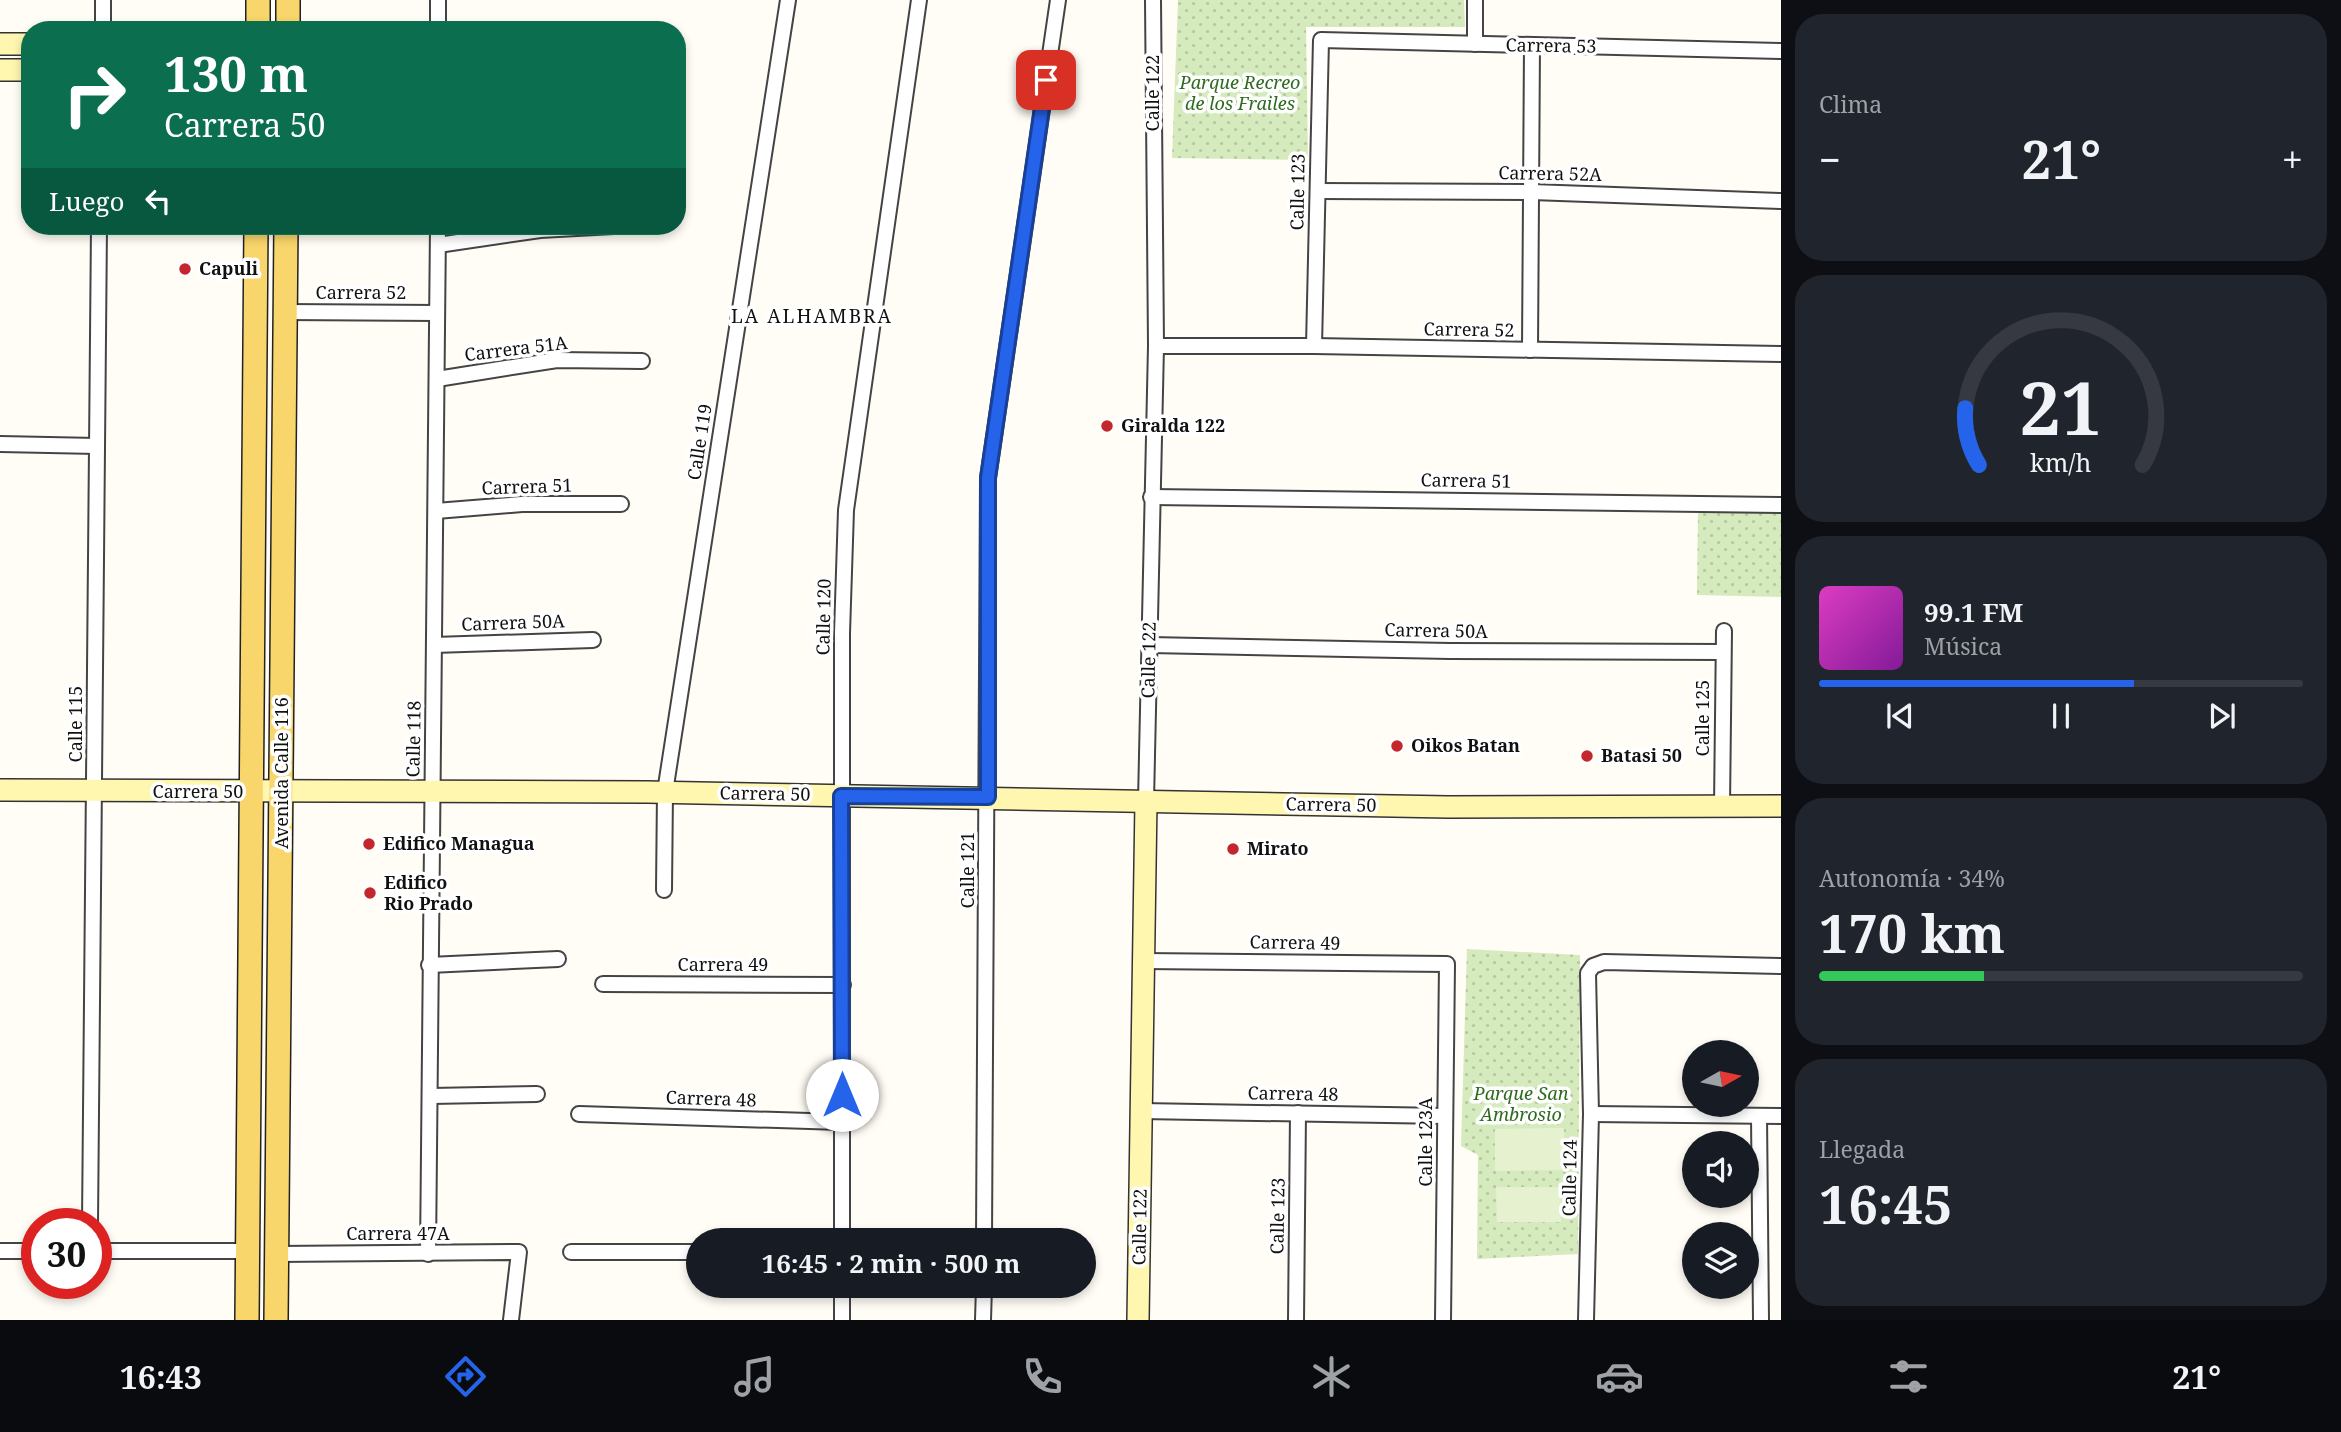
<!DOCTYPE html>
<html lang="es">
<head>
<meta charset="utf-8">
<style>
	:root { --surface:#171b24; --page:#20242c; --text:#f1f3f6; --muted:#9ea1a6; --line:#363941; --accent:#2563eb }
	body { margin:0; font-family:"Noto Serif",serif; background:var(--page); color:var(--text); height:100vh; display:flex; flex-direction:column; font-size:26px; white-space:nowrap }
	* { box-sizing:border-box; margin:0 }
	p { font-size:23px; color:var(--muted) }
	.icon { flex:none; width:38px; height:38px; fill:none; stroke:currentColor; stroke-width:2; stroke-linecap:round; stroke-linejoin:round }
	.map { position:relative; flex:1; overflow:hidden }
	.details { display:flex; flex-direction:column; gap:14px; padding:14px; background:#0d0f14; width:560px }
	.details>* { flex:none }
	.banner { position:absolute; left:21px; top:21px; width:665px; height:214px; border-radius:28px; box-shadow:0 4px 10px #0003; background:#0b6e4f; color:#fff; overflow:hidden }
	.needle { width:46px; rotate:81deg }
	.controls { position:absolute; left:1682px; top:1040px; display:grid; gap:14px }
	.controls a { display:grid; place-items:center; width:77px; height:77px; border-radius:50%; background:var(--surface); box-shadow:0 4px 10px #0003; font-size:35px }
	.speed { position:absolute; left:21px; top:1208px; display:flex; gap:14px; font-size:35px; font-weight:700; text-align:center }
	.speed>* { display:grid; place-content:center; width:91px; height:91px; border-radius:50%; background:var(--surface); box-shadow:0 4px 10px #0003; line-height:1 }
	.speed .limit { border:10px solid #d22; background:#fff; color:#111 }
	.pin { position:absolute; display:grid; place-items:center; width:60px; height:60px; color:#fff; margin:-30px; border-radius:14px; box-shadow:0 4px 10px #0006 }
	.me { position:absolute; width:77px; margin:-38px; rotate:0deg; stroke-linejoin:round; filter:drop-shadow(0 0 5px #0008) }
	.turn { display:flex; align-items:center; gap:24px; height:147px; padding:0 28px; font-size:32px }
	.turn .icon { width:91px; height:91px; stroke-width:2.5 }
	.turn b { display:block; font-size:49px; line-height:60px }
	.then { display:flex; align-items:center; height:66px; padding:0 28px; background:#0003; gap:14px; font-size:26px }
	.big { font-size:52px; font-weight:700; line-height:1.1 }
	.details .card { flex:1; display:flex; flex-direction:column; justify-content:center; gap:10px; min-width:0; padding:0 24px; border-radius:28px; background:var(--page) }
	.details .dial { align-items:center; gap:0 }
	.dial svg { height:182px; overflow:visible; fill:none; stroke:var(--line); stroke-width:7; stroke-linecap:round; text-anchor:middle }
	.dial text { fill:var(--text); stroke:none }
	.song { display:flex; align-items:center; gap:21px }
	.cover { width:84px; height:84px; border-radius:10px; background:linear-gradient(135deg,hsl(310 70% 55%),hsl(290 70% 35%)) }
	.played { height:7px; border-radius:4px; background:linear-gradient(90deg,var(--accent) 65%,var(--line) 65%) }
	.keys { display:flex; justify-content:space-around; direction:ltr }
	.heat { display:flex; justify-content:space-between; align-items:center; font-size:38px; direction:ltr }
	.charge { height:10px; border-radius:5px; background:linear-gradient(90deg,#34c759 34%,var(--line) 0) }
	.trip { position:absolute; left:686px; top:1228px; width:410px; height:70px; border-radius:35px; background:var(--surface); box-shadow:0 4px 10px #0003; font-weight:700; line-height:70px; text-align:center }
	.tabs { display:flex; height:112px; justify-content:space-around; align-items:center; background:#090b0e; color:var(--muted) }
	.tabs .icon { width:49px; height:49px }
	.tabs .selected { color:var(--accent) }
	.tabs b { font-size:32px; color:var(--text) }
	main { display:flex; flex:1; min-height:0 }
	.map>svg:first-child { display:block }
	.park { fill:url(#park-dots) }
	.pitch { fill:#e6f2cf }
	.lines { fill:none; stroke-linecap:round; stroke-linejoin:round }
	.street-casing { stroke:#444; stroke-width:18 }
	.secondary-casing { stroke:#333; stroke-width:24 }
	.primary-casing { stroke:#222; stroke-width:26 }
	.street { stroke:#fff; stroke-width:14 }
	.secondary { stroke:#fff6b0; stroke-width:21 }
	.primary { stroke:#f9d66b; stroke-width:23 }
	.route-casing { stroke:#184099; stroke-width:18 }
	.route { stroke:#2563eb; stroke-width:12 }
	.poi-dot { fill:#c4262e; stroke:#fff; stroke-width:2.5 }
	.labels { text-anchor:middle; stroke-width:7; stroke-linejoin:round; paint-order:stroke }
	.street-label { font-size:18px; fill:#111; stroke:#fff }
	.park-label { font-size:18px; font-style:italic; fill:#2f6b1f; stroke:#fff }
	.poi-label { font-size:18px; font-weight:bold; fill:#111; stroke:#fff; text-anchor:start }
	.neighbourhood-label { font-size:19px; letter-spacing:2px; fill:#111; stroke:#fff }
</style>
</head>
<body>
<main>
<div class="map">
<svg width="1781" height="1320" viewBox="0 0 1781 1320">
	<defs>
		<pattern id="park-dots" width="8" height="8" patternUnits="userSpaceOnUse" patternTransform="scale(1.75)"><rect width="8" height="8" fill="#d5ebbd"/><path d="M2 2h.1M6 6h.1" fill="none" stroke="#b6c8a1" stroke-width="1.8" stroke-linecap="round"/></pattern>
	</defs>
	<rect width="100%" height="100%" fill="#fffdf5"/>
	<g class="park">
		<path d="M 1178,0 L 1464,0 L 1465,27 L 1306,27 L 1308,160 L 1172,158 Z"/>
		<path d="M 1698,509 L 1781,510 L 1781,597 L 1697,595 Z"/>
		<path d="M 1467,949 L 1580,955 L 1578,1254 L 1477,1259 L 1478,1155 L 1461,1146 Z"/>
	</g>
	<g class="pitch">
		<path d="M 1564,1128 L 1564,1170 L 1495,1171 L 1495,1129 Z"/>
		<path d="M 1496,1187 L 1561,1187 L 1561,1222 L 1497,1222 Z"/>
	</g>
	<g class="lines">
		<g class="street-casing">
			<g id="street">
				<path d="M 103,30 L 103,0"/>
				<path d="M 438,30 L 438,0"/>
				<path d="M 1475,44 L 1475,0"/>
				<path d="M 1318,191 L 1532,192 L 1781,201"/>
				<path d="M 438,245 L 540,230 L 614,226"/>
				<path d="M 285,312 L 437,313"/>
				<path d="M 1156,346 L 1314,346 L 1781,354"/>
				<path d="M 1314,346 L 1321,40 L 1781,51"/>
				<path d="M 1530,350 L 1532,45"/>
				<path d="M 437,379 L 557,360 L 642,361"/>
				<path d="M 0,444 L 97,446"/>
				<path d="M 1151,497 L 1781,505"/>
				<path d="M 436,511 L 522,504 L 621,504"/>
				<path d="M 434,645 L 593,640"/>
				<path d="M 1150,645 L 1450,651 L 1723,652"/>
				<path d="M 1146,801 L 1156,346 L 1153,0"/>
				<path d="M 1722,806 L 1724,631"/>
				<path d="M 664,890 L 665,792 L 788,0"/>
				<path d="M 1143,961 L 1447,964 L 1443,1320"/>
				<path d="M 429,965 L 558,959"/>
				<path d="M 603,984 L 843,985"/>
				<path d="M 431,1096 L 537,1094"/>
				<path d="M 1141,1111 L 1445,1116"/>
				<path d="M 579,1114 L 841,1122"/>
				<path d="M 1591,1114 L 1781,1116"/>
				<path d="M 1759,1116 L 1761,1320"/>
				<path d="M 90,1223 L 99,226"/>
				<path d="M 842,1241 L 842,633 L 846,510 L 919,0"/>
				<path d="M 984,1241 L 988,478 L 1058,0"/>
				<path d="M 0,1251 L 37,1251"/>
				<path d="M 96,1251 L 248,1251"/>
				<path d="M 571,1252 L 698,1252"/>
				<path d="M 277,1254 L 519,1252 L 511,1320"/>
				<path d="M 428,1254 L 438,226"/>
				<path d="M 842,1320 L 842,1286"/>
				<path d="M 983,1320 L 984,1286"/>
				<path d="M 1296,1320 L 1298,1113"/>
				<path d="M 1586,1320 L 1591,1114 L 1588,973 L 1593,966 L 1604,962 L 1781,966"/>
			</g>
		</g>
		<g class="secondary-casing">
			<g id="secondary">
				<path d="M 0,44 L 30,44"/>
				<path d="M 0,70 L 30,70"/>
				<path d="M 0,790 L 647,792 L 1448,807 L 1781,806"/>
				<path d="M 1138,1320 L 1146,801"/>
			</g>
		</g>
		<g class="primary-casing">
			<g id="primary">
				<path d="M 258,30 L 258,0"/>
				<path d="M 288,30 L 288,0"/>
				<path d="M 247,1320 L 256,226"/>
				<path d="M 276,1320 L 286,226"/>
			</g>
		</g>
		<use href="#street" class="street"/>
		<use href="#secondary" class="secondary"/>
		<use href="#primary" class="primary"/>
	</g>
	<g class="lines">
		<g class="route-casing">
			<path id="route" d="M 842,1095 L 841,796 L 988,797 L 988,478 L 1046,80"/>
		</g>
		<use href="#route" class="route"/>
	</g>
	<g class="poi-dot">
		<circle cx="185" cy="269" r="7"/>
		<circle cx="1107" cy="426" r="7"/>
		<circle cx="1397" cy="746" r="7"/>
		<circle cx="1587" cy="756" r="7"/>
		<circle cx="369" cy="844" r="7"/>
		<circle cx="1233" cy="849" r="7"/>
		<circle cx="370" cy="893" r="7"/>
	</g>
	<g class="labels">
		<g class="street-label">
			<text transform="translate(1551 46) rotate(1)" y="6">Carrera 53</text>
			<text transform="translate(1153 93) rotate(-90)" y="6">Calle 122</text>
			<text transform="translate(1550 174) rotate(1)" y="6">Carrera 52A</text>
			<text transform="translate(1298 192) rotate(-89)" y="6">Calle 123</text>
			<text x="361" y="299">Carrera 52</text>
			<text transform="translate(1469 330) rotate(1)" y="6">Carrera 52</text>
			<text transform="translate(516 349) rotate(-7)" y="6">Carrera 51A</text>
			<text transform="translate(700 442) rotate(-81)" y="6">Calle 119</text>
			<text transform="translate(1466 481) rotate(1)" y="6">Carrera 51</text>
			<text transform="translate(527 487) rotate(-2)" y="6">Carrera 51</text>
			<text transform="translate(824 617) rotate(-89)" y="6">Calle 120</text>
			<text transform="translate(513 623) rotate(-2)" y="6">Carrera 50A</text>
			<text transform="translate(1436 631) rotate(1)" y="6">Carrera 50A</text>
			<text transform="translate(1149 660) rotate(-89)" y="6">Calle 122</text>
			<text transform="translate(1703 718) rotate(-90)" y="6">Calle 125</text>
			<text transform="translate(76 724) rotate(-90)" y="6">Calle 115</text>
			<text transform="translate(414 739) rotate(-89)" y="6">Calle 118</text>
			<text transform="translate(282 773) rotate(-90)" y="6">Avenida Calle 116</text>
			<text x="198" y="798">Carrera 50</text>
			<text transform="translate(765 794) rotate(1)" y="6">Carrera 50</text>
			<text transform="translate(1331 805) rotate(1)" y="6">Carrera 50</text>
			<text transform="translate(968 870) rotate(-90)" y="6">Calle 121</text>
			<text transform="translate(1295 943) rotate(1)" y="6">Carrera 49</text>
			<text x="723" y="971">Carrera 49</text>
			<text transform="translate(1293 1094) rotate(1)" y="6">Carrera 48</text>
			<text transform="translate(711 1099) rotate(2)" y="6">Carrera 48</text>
			<text transform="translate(1426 1142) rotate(-90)" y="6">Calle 123A</text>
			<text transform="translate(1570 1178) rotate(-89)" y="6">Calle 124</text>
			<text transform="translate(1278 1216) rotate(-89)" y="6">Calle 123</text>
			<text transform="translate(1140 1227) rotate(-89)" y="6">Calle 122</text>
			<text x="398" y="1240">Carrera 47A</text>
		</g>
		<g class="park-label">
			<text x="1240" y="89">Parque Recreo<tspan x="1240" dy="21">de los Frailes</tspan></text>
			<text x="1521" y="1100">Parque San<tspan x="1521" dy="21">Ambrosio</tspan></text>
		</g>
		<g class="poi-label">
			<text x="199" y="275">Capuli</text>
			<text x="1121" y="432">Giralda 122</text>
			<text x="1411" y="752">Oikos Batan</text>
			<text x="1601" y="762">Batasi 50</text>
			<text x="383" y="850">Edifico Managua</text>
			<text x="1247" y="855">Mirato</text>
			<text x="384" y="889">Edifico<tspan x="384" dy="21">Rio Prado</tspan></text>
		</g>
		<g class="neighbourhood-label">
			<text x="812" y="323">LA ALHAMBRA</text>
		</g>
	</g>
</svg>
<div class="controls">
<a><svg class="needle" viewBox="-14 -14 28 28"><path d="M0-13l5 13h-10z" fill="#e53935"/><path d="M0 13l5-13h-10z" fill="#9ea1a6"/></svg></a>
<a><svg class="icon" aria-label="sound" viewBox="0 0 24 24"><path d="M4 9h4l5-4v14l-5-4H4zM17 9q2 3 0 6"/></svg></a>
<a><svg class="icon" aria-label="layers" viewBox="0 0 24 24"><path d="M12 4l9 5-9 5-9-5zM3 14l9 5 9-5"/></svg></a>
</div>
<div class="speed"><div class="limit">30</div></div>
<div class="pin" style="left:1046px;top:80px;background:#d93025"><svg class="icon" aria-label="arrive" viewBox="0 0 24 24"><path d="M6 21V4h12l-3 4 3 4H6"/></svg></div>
<svg class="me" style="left:842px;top:1095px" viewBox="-20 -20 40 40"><circle r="19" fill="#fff"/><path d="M0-13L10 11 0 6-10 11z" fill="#2563eb"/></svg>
<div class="trip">16:45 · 2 min · 500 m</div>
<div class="banner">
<div class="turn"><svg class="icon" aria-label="right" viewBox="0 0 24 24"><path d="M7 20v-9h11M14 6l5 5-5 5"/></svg><div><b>130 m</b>Carrera 50</div></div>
<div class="then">Luego<svg class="icon" aria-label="left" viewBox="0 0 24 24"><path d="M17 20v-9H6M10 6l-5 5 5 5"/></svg></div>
</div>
</div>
<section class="details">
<div class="card"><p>Clima</p>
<div class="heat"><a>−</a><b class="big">21°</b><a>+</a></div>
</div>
<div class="card dial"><svg viewBox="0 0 100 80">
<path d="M14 69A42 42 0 1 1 86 69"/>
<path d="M14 69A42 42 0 0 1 8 44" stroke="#2563eb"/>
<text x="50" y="56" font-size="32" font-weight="700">21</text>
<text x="50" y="72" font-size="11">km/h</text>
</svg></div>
<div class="card">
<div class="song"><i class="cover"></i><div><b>99.1 FM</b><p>Música</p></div></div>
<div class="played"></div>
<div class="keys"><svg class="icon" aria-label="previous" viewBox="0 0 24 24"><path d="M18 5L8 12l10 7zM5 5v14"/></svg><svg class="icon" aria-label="pause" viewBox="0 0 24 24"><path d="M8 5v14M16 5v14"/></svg><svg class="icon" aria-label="next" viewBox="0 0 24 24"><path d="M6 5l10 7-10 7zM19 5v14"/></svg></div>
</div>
<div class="card"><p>Autonomía · 34%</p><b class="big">170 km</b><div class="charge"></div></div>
<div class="card"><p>Llegada</p><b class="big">16:45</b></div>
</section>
</main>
<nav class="tabs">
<b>16:43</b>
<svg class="icon selected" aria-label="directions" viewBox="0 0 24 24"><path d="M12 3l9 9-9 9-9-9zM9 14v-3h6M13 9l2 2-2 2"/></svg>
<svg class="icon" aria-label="music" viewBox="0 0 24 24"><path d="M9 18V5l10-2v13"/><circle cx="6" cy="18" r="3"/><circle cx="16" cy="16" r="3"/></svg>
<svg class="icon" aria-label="phone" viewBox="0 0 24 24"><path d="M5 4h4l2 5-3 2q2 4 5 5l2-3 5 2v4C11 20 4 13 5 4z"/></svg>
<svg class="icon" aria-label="climate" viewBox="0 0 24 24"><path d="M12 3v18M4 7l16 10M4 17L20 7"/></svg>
<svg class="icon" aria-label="car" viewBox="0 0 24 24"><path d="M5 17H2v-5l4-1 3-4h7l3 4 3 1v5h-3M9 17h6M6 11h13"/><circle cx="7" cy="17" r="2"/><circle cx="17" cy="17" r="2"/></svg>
<svg class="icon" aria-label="filters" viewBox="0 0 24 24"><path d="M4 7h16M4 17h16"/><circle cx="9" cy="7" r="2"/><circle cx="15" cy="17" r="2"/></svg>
<b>21°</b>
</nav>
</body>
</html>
